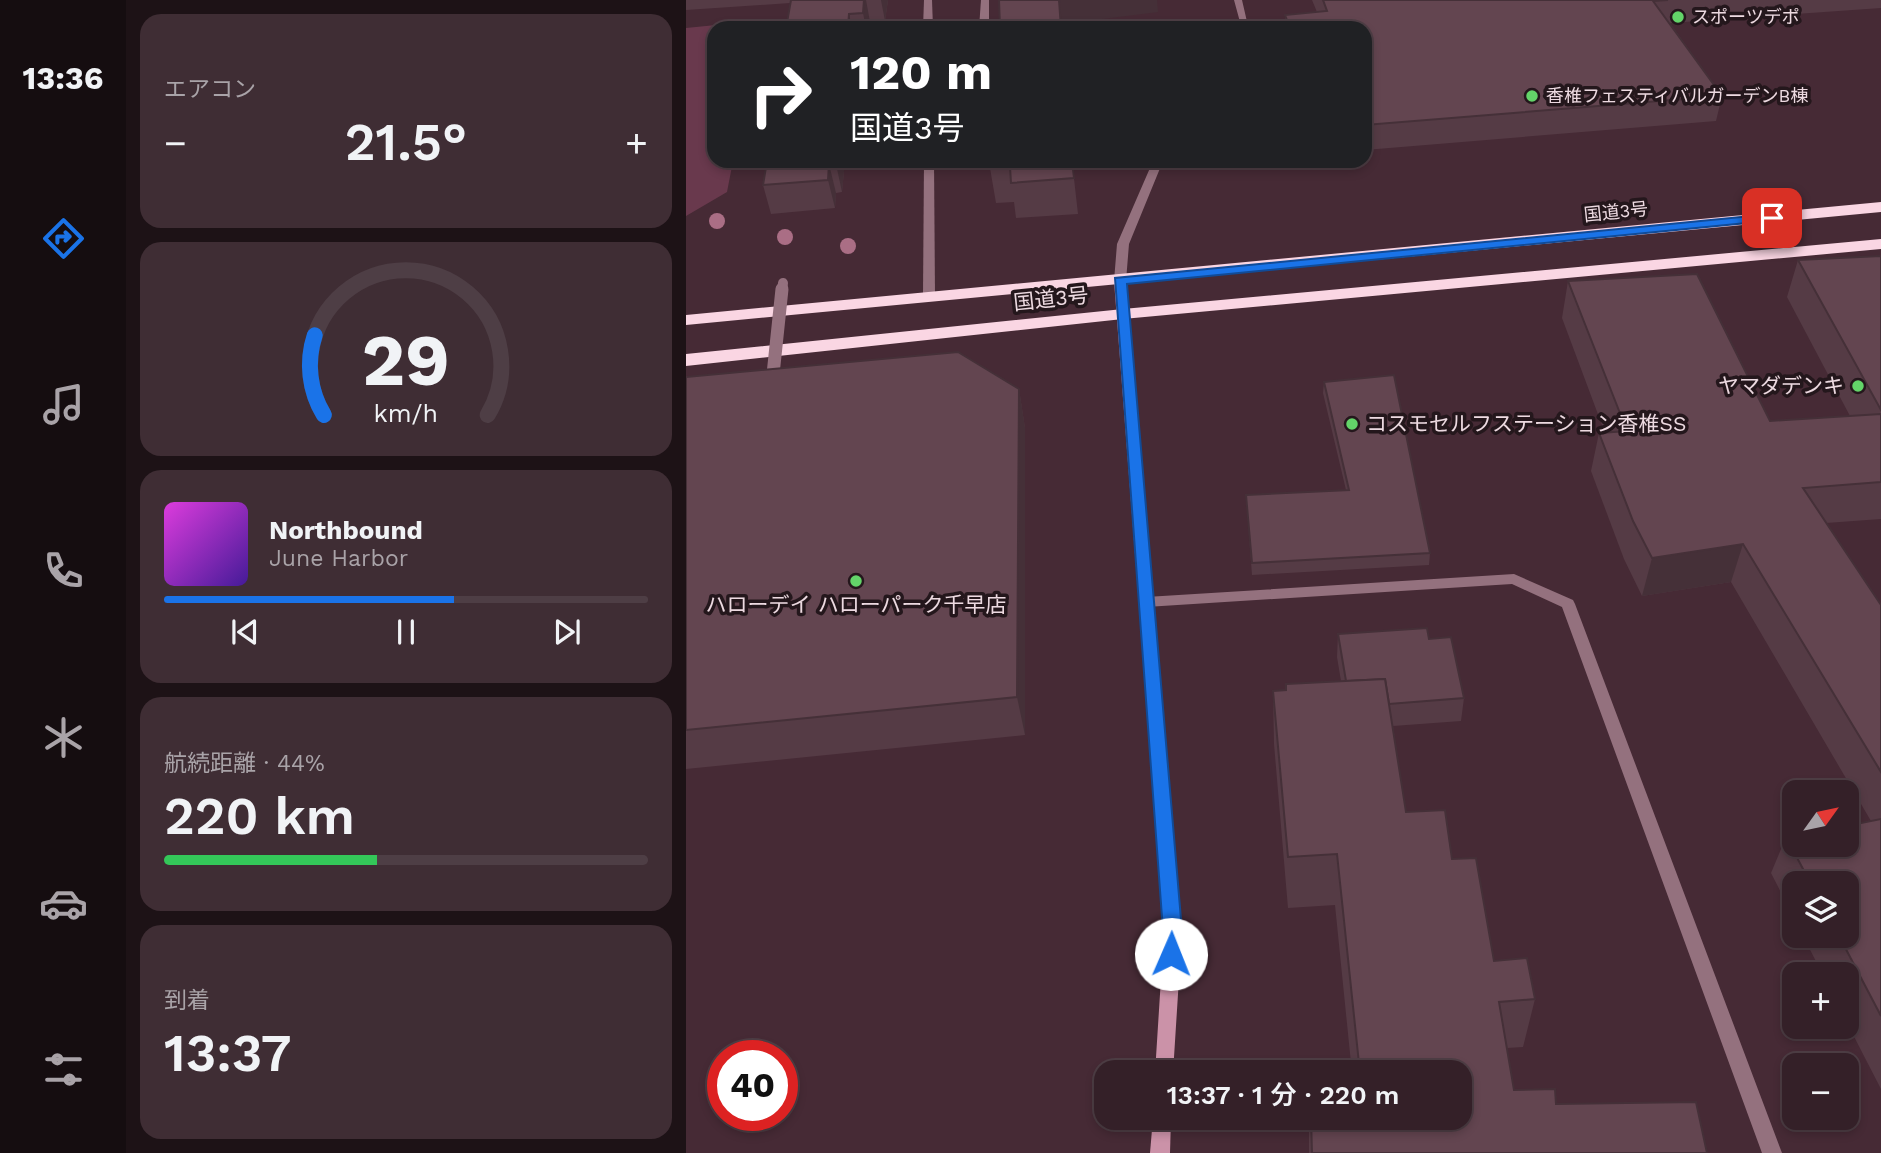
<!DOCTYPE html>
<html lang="ja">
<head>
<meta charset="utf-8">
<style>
	:root { --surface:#342028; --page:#3f2d34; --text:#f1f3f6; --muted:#a9a3a8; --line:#4e3e45; --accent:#1a73e8 }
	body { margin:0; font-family:"Work Sans","Noto Sans JP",sans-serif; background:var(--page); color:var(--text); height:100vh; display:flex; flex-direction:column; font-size:26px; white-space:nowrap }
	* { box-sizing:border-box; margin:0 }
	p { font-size:23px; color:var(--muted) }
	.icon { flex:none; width:38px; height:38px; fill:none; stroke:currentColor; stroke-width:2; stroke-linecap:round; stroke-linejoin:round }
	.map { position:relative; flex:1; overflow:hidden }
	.details { display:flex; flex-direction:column; gap:14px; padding:14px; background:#1d1216; width:560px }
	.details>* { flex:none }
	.banner { position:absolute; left:21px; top:21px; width:665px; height:147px; border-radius:21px; box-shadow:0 4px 10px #0003,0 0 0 2px var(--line); background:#202124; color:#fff; overflow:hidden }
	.needle { width:46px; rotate:57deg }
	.controls { position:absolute; left:1096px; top:780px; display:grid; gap:14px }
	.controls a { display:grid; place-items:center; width:77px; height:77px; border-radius:14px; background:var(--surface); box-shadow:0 4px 10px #0003,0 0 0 2px var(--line); font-size:35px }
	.speed { position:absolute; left:21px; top:1040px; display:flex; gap:14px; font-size:35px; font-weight:700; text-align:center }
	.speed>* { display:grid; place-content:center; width:91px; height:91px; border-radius:50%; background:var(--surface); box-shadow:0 4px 10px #0003,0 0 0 2px var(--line); line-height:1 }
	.speed .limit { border:10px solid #d22; background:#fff; color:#111 }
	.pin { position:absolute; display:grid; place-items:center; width:60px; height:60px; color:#fff; margin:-30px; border-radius:14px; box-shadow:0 4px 10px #0006 }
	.me { position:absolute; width:77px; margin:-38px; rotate:1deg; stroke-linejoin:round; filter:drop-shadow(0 0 5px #0008) }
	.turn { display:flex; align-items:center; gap:24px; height:147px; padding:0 28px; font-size:32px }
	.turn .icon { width:91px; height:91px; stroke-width:2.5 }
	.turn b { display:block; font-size:49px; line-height:60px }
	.big { font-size:52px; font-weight:600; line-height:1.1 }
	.details .tile { flex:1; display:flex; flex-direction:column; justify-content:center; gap:10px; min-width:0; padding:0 24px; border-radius:21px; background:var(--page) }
	.details .dial { align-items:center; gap:0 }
	.dial svg { height:182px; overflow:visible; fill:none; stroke:var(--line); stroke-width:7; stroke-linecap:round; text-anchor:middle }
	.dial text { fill:var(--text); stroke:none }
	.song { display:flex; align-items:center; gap:21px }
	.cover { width:84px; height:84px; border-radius:10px; background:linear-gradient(135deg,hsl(300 70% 55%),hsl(260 70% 35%)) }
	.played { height:7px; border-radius:4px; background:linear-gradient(90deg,var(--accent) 60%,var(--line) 60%) }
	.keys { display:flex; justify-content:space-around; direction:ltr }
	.heat { display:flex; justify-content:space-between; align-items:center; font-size:38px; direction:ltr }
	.charge { height:10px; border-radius:5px; background:linear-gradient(90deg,#34c759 44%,var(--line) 0) }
	.trip { position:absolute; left:408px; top:1060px; width:378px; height:70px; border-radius:21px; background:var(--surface); box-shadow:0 4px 10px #0003,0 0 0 2px var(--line); font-weight:600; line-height:70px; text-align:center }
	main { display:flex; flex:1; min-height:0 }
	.menu { display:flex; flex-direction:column; width:126px; justify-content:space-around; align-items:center; background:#150d10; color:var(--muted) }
	.menu .icon { width:49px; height:49px }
	.menu .on { color:var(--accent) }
	.menu b { font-size:32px; color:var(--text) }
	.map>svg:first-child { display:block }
	.green { fill:#69394d }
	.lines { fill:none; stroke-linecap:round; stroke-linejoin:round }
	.lane { fill:#94717e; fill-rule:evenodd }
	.street { fill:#94717e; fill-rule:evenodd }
	.secondary { fill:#cb92a8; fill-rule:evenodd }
	.highway { fill:#fad6e3; fill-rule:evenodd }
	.street-bridge-far1 { stroke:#94717e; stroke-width:10 }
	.street-bridge { stroke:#94717e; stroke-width:13 }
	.tree { fill:#aa6e85 }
	.wall { fill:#553b45 }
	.shaded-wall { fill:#453038 }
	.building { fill:#634550; stroke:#453038; stroke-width:2 }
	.route { fill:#1a73e8; stroke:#114b97; stroke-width:2 }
	.poi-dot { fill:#63d469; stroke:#24171c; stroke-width:2.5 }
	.labels { text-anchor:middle; stroke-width:7; stroke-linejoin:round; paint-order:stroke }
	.far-poi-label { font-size:18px; fill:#eddae1; stroke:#24171c; text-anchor:start }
	.far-street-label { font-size:18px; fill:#eddae1; stroke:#24171c }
	.street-label { font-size:21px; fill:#eddae1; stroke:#24171c }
	.poi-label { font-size:21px; fill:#eddae1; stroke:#24171c; text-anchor:end }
</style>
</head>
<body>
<main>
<nav class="menu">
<b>13:36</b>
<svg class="icon on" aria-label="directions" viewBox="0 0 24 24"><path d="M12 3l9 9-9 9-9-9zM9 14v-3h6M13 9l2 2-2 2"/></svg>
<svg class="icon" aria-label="music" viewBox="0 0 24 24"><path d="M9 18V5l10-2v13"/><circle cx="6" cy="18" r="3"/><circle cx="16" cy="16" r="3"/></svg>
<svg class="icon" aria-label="phone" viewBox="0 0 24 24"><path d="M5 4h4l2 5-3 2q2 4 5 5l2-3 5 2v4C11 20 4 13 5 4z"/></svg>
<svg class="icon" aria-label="climate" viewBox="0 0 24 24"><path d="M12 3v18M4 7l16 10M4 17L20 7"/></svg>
<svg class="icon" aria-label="car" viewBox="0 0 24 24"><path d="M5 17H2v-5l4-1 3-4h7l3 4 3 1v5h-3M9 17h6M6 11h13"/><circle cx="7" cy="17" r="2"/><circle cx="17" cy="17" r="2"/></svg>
<svg class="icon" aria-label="filters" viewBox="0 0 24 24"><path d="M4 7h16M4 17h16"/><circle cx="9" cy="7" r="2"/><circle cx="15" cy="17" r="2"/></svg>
</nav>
<section class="details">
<div class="tile"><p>エアコン</p>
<div class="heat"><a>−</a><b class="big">21.5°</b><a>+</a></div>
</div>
<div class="tile dial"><svg viewBox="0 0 100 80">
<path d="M14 69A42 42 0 1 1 86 69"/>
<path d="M14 69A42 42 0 0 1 10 34" stroke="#1a73e8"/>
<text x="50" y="56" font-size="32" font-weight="700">29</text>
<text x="50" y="72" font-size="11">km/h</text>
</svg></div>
<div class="tile">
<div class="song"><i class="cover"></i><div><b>Northbound</b><p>June Harbor</p></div></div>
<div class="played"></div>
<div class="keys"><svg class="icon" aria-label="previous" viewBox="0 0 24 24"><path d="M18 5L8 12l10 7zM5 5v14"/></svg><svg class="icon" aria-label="pause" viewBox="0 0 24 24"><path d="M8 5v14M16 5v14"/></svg><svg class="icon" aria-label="next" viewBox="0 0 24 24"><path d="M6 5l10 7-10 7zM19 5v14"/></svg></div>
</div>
<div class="tile"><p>航続距離 · 44%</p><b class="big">220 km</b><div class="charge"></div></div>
<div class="tile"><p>到着</p><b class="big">13:37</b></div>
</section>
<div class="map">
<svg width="1195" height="1153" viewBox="0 0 1195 1153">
	<rect width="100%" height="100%" fill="#462a35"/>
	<path class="green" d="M 70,21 L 69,28 L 28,28 L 28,161 L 47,161 L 41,192 L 0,216 L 0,28 Z"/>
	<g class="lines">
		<g class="lane">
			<path d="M 238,0 L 246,0 L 247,28 L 237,28 Z"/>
			<path d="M 295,0 L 303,0 L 303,28 L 293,28 Z"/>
			<path d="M 548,0 L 556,0 L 562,26 L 493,28 L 498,25 L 554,22 Z"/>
			<path d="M 238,161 L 248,161 L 249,295 L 243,298 L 237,295 Z"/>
			<path d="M 467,161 L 477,161 L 443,244 L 440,281 L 434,284 L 430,283 L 428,281 L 431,244 Z"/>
		</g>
		<path class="street" d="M 828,574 L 887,600 L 889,604 L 1096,1153 L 1076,1153 L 876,607 L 826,584 L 460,607 L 453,602 L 460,597 Z"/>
		<g class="secondary">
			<path d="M 434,278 L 440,281 L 496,931 L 487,1073 L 469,1073 L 478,931 L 428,281 Z"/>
			<path d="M 467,1118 L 485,1118 L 484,1153 L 464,1153 Z"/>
		</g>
		<g class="highway">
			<path d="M 1195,202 L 1195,212 L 0,325 L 0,315 Z"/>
			<path d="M 1195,239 L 1195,249 L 437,319 L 0,366 L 0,354 L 437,309 Z"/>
		</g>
		<path class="street-bridge-far1" d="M 96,291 L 97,283"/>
		<path class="street-bridge" d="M 86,384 L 96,289"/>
	</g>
	<g class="tree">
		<circle cx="31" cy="221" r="8"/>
		<circle cx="99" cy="237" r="8"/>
		<circle cx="162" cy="246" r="8"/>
	</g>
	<g class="wall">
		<path d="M 0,0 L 202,0 L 199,21 L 184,22 L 184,28 L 100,28 L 104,3 L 0,10 Z"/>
		<path d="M 626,0 L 1195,0 L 1195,8 L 984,23 L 1036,96 L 1030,121 L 679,150 L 679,28 L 631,12 Z"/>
		<path d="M 599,15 L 604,28 L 599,28 Z"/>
		<path d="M 81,161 L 159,161 L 156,192 L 150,193 L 149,208 L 85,214 L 77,185 Z"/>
		<path d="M 386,161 L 392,214 L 330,218 L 328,202 L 310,203 L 304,168 Z"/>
		<path d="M 1195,256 L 1195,519 L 1140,523 L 1195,605 L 1195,1089 L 1160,1021 L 1160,975 L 1137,975 L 1117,936 L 1160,936 L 1160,884 L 1108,884 L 1108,918 L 1085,873 L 1100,837 L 1185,821 L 1045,582 L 956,596 L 938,559 L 905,471 L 913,433 L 919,433 L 876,318 L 882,281 L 1084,421 L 1164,416 L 1101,297 L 1112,260 Z"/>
		<path d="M 0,377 L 333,389 L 339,428 L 339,735 L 0,769 Z"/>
		<path d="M 638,382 L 744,553 L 743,565 L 566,575 L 560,495 L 660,490 L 637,393 Z"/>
		<path d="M 652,634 L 743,639 L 778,698 L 775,721 L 707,726 L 720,812 L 766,859 L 808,961 L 849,999 L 837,1047 L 821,1048 L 828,1090 L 1021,1153 L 623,1153 L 623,1118 L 774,1118 L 774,1073 L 666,1073 L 649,905 L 602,908 L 588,744 L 587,691 L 600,690 L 655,681 L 651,657 Z"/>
	</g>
	<g class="shaded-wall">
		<path d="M 178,0 L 180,0 L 184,22 L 184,28 L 180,28 L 177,13 Z"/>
		<path d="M 195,0 L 202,0 L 199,21 Z"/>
		<path d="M 373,0 L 471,0 L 472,12 L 376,24 L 376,28 L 375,28 Z"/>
		<path d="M 163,14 L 166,28 L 162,28 Z"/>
		<path d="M 150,161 L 159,161 L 156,192 L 150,164 Z"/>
		<path d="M 143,164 L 150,193 L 149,208 L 142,180 Z"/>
		<path d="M 333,389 L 339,428 L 339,735 L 331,697 Z"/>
		<path d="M 1057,544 L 1045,582 L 956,596 L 966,558 Z"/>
	</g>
	<g class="building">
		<path d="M 105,0 L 178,0 L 177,13 L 163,14 L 162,28 L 100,28 Z"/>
		<path d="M 313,0 L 373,0 L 375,28 L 314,28 Z"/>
		<path d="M 637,0 L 982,0 L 967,1 L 1036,96 L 679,125 L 679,28 L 604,28 L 599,15 L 641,11 Z"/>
		<path d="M 81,161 L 150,161 L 150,164 L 143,164 L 142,180 L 77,185 Z"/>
		<path d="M 304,161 L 386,161 L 388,178 L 325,183 L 324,167 L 304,168 Z"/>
		<path d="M 1195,256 L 1195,410 L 1112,260 Z"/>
		<path d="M 1011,274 L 1084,421 L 1195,414 L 1195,482 L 1117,488 L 1195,605 L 1195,772 L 1057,544 L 966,558 L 947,521 L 913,433 L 941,431 L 882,281 Z"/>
		<path d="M 272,352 L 333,389 L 331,697 L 0,730 L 0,377 Z"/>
		<path d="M 708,375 L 744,553 L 566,563 L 560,495 L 663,490 L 638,382 Z"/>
		<path d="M 741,628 L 743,639 L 765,637 L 778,698 L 703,704 L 699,679 L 660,681 L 652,634 Z"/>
		<path d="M 699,679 L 720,812 L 759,810 L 766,859 L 790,858 L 808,961 L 841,958 L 849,999 L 813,1002 L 828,1090 L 869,1089 L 870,1104 L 1010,1102 L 1021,1153 L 626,1153 L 625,1118 L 774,1118 L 774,1073 L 674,1073 L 651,854 L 602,857 L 587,691 L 600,690 L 600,684 Z"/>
		<path d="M 1195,819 L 1195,1016 L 1153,936 L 1160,936 L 1160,884 L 1125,884 L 1100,837 L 1108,835 L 1108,845 L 1160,845 L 1160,826 Z"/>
	</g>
	<path class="route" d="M 1086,214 L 1091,215 L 1091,220 L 441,284 L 496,931 L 492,961 L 485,963 L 478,961 L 475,954 L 477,931 L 429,278 Z"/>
	<g class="poi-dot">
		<circle cx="992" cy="17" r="7"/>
		<circle cx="846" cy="96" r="7"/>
		<circle cx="1172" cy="386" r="7"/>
		<circle cx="666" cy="424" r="7"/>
		<circle cx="170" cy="581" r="7"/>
	</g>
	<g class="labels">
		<g class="far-poi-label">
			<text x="1006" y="23">スポーツデポ</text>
			<text x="860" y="102">香椎フェスティバルガーデンB棟</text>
		</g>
		<g class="far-street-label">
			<text transform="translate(930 212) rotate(-6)" y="6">国道3号</text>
		</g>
		<g class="street-label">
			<text transform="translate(365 299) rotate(-6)" y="7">国道3号</text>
		</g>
		<g class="poi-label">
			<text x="1158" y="393">ヤマダデンキ</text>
			<text x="680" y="431" text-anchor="start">コスモセルフステーション香椎SS</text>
			<text x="170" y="612" text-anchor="middle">ハローデイ ハローパーク千早店</text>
		</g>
	</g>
</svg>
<div class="controls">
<a><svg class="needle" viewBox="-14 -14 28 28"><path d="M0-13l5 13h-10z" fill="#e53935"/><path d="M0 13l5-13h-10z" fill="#a9a3a8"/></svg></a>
<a><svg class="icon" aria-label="layers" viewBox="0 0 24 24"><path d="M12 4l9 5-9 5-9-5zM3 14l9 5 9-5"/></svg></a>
<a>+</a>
<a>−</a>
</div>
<div class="speed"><div class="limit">40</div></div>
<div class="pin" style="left:1086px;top:218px;background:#d93025"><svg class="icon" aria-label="arrive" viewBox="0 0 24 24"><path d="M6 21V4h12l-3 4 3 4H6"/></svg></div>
<svg class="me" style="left:485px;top:954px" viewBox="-20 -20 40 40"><circle r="19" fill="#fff"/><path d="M0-13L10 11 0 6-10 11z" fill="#1a73e8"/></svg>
<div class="trip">13:37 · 1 分 · 220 m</div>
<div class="banner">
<div class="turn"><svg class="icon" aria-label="right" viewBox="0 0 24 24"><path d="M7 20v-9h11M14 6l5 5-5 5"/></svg><div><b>120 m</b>国道3号</div></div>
</div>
</div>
</main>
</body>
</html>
